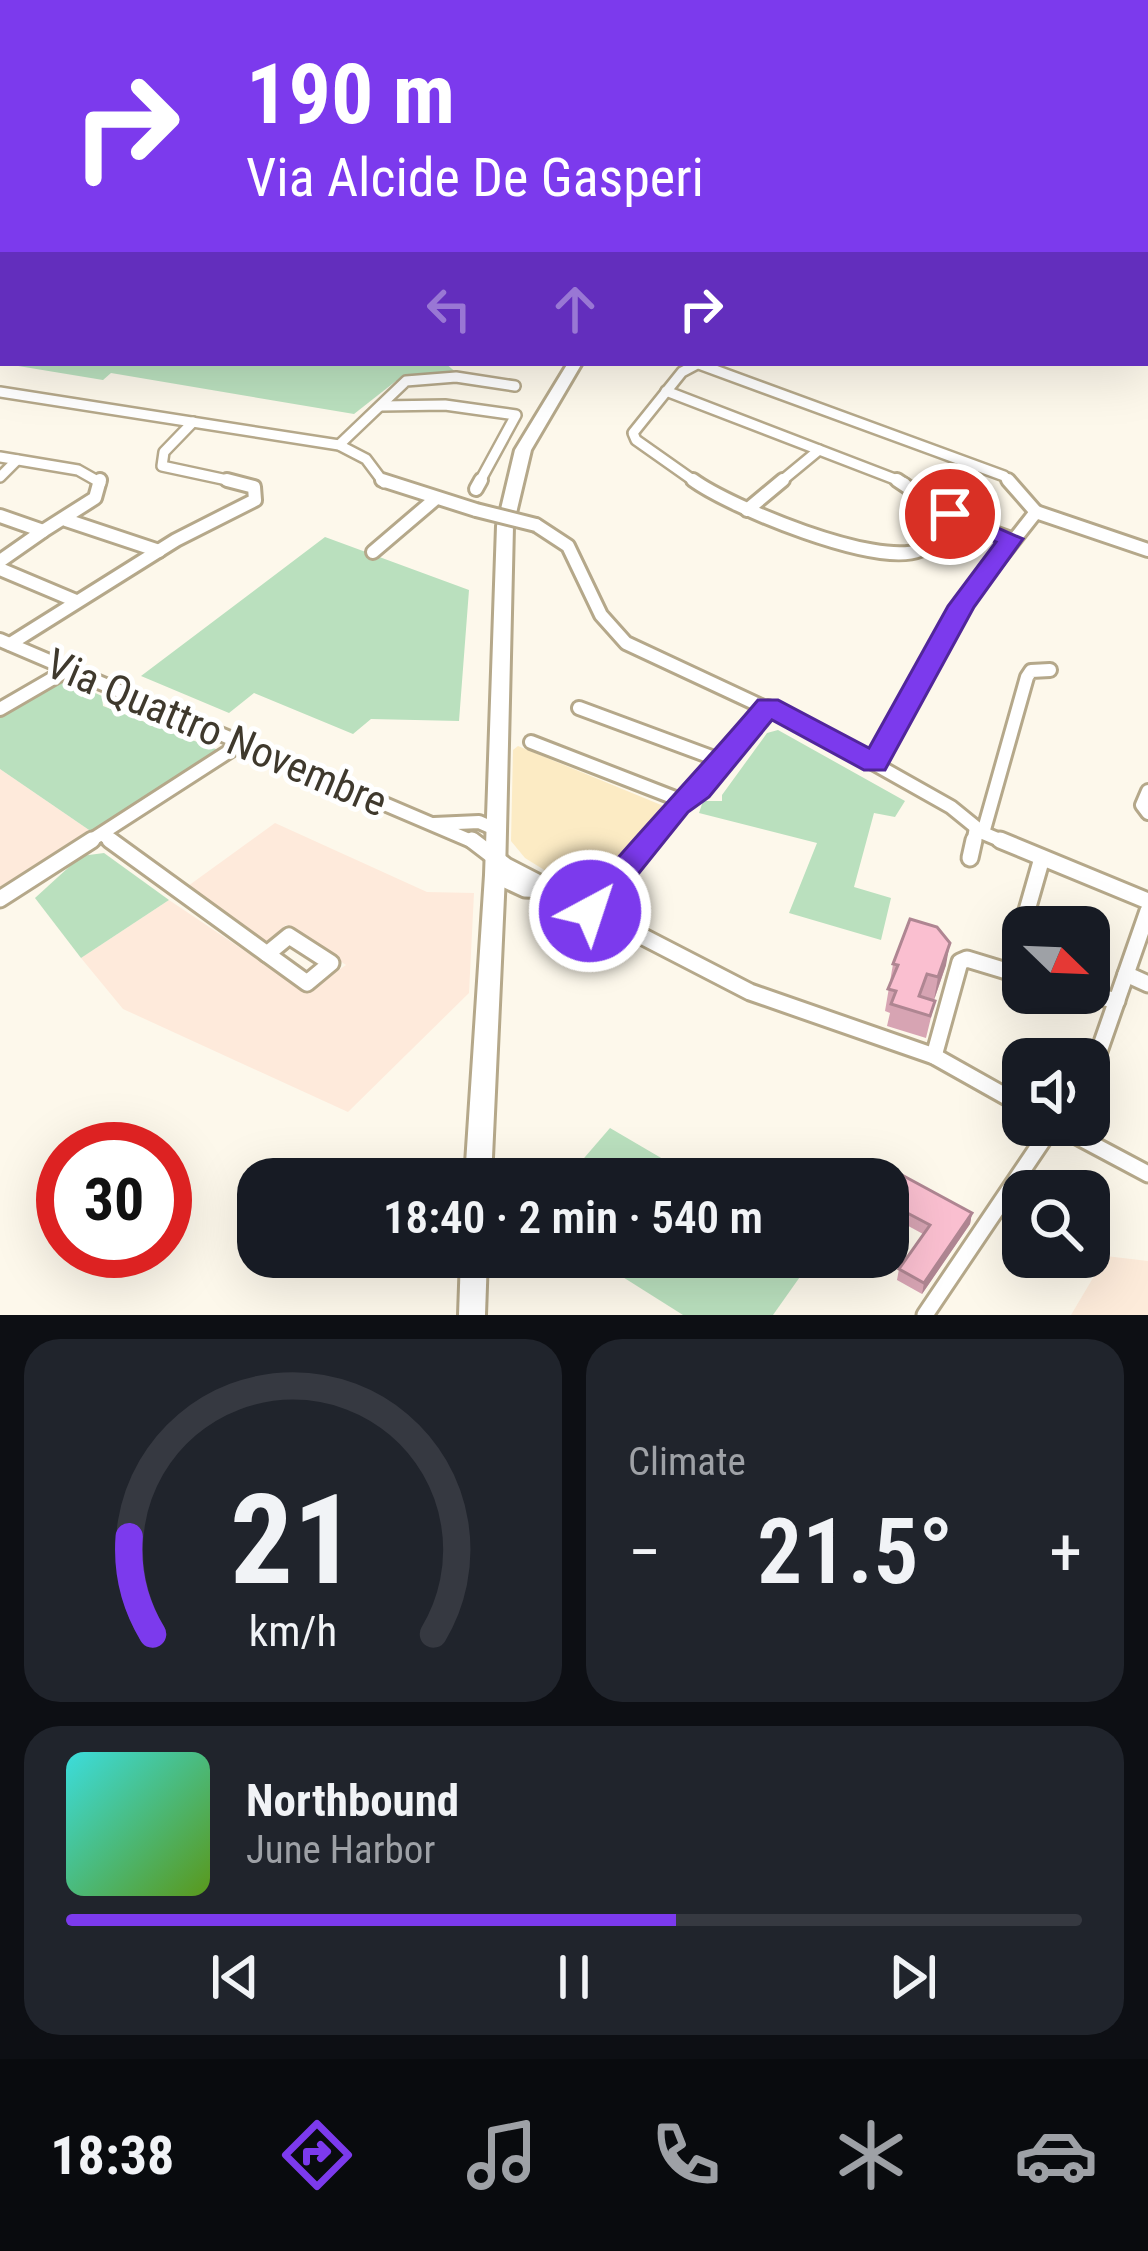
<!DOCTYPE html>
<html lang="en">
<head>
<meta charset="utf-8">
<style>
	:root { --surface:#171b24; --page:#20242c; --text:#f1f3f6; --muted:#9ea1a6; --line:#363941; --accent:#7c3aed }
	body { margin:0; font-family:"Roboto Condensed",sans-serif; background:var(--page); color:var(--text); height:100vh; display:flex; flex-direction:column; font-size:45px; white-space:nowrap }
	* { box-sizing:border-box; margin:0 }
	p { font-size:39px; color:var(--muted) }
	.icon { flex:none; width:66px; height:66px; fill:none; stroke:currentColor; stroke-width:2; stroke-linecap:round; stroke-linejoin:round }
	.map { position:relative; height:1315px; overflow:hidden }
	.drawer { display:flex; flex-direction:column; gap:24px; padding:24px; background:#0d0f14; flex:1 }
	.drawer>* { flex:none }
	.hud { position:absolute; left:0px; top:0px; width:1149px; height:366px; box-shadow:0 12px 48px #0002; background:#7c3aed; color:#fff; overflow:hidden }
	.needle { width:78px; rotate:113deg }
	.fabs { position:absolute; left:1002px; top:906px; display:grid; gap:24px }
	.fabs a { display:grid; place-items:center; width:108px; height:108px; border-radius:24px; background:var(--surface); box-shadow:0 12px 48px #0002; font-size:60px }
	.speed { position:absolute; left:36px; top:1122px; display:flex; gap:24px; font-size:60px; font-weight:700; text-align:center }
	.speed>* { display:grid; place-content:center; width:156px; height:156px; border-radius:50%; background:var(--surface); box-shadow:0 12px 48px #0002; line-height:1 }
	.speed .limit { border:18px solid #d22; background:#fff; color:#111 }
	.pin { position:absolute; display:grid; place-items:center; width:102px; height:102px; color:#fff; margin:-51px; border:6px solid #fff; border-radius:50%; box-shadow:0 3px 12px #0007 }
	.me { position:absolute; width:132px; margin:-66px; rotate:40deg; stroke-linejoin:round; filter:drop-shadow(0 0 9px #0008) }
	.turn { display:flex; align-items:center; gap:42px; height:252px; padding:0 48px; font-size:54px }
	.turn .icon { width:156px; height:156px; stroke-width:2.5 }
	.turn b { display:block; font-size:84px; line-height:102px }
	.lanes { display:flex; align-items:center; height:114px; padding:0 48px; background:#0003; justify-content:center; gap:60px; direction:ltr }
	.lanes .off { opacity:.35 }
	.big { font-size:90px; font-weight:600; line-height:1.1 }
	.drawer .widget { flex:1; display:flex; flex-direction:column; justify-content:center; gap:18px; min-width:0; padding:0 42px; border-radius:36px; background:var(--page) }
	.drawer .dial { align-items:center; gap:0 }
	.dial svg { height:312px; overflow:visible; fill:none; stroke:var(--line); stroke-width:7; stroke-linecap:round; text-anchor:middle }
	.dial text { fill:var(--text); stroke:none }
	.song { display:flex; align-items:center; gap:36px }
	.cover { width:144px; height:144px; border-radius:18px; background:linear-gradient(135deg,hsl(180 70% 55%),hsl(90 70% 35%)) }
	.played { height:12px; border-radius:6px; background:linear-gradient(90deg,var(--accent) 60%,var(--line) 60%) }
	.keys { display:flex; justify-content:space-around; direction:ltr }
	.heat { display:flex; justify-content:space-between; align-items:center; font-size:66px; direction:ltr }
	.drawer .tiles { flex:1; display:grid; gap:24px; grid-template-columns:1fr 1fr }
	.widget:last-child { grid-column:span 2 }
	.trip { position:absolute; left:237px; top:1158px; width:672px; height:120px; border-radius:36px; background:var(--surface); box-shadow:0 12px 48px #0002; font-weight:600; line-height:120px; text-align:center }
	.menu { display:flex; height:192px; justify-content:space-around; align-items:center; background:#090b0e; color:var(--muted) }
	.menu .icon { width:84px; height:84px }
	.menu .selected { color:var(--accent) }
	.menu b { font-size:54px; color:var(--text) }
	.map>svg:first-child { display:block }
	.built { fill:#fcebc4 }
	.industrial { fill:#feeadb }
	.education { fill:#fdebda }
	.green { fill:#bae0be }
	.lines { fill:none; stroke-linecap:round; stroke-linejoin:round }
	.river { fill:#8ae6ea; fill-rule:evenodd }
	.street-far3-casing { stroke:#b5a88a; stroke-width:10 }
	.street-far2-casing { stroke:#b5a88a; stroke-width:14 }
	.street-far1-casing { stroke:#b5a88a; stroke-width:18 }
	.street-casing { stroke:#b5a88a; stroke-width:21 }
	.secondary-casing { stroke:#b5a88a; stroke-width:6 }
	.primary-casing { stroke:#b57e81; stroke-width:6 }
	.highway-casing { stroke:#b57e81; stroke-width:30 }
	.street-far3 { stroke:#fff; stroke-width:8 }
	.street-far2 { stroke:#fff; stroke-width:9 }
	.street-far1 { stroke:#fff; stroke-width:12 }
	.street { stroke:#fff; stroke-width:15 }
	.secondary { fill:#fff; fill-rule:evenodd }
	.primary { fill:#f8c8ce; fill-rule:evenodd }
	.highway { stroke:#f4a3ae; stroke-width:24 }
	.rail-casing { stroke:#5e584c; stroke-width:6 }
	.rail { stroke:#fff; stroke-width:3; stroke-dasharray:4.5; stroke-linecap:butt }
	.street-bridge-casing { stroke:#b5a88a; stroke-width:18; stroke-linecap:butt }
	.street-bridge { stroke:#fff; stroke-width:12 }
	.wall { fill:#d7a4b3 }
	.shaded-wall { fill:#af8692 }
	.building { fill:#fabfd0; stroke:#af8692; stroke-width:3 }
	.route { fill:#7c3aed; stroke:#51269a; stroke-width:3 }
	.labels { text-anchor:middle; stroke-width:10; stroke-linejoin:round; paint-order:stroke }
	.street-label { font-size:42px; fill:#3f392d; stroke:#fff }
</style>
</head>
<body>
<div class="map">
<svg width="1148" height="1315" viewBox="0 0 1148 1315">
	<rect width="100%" height="100%" fill="#fdf8eb"/>
	<path class="built" d="M 518,746 L 666,807 L 595,890 L 554,876 L 525,858 L 511,841 L 513,750 Z"/>
	<g class="industrial">
		<path d="M 0,769 L 92,832 L 0,891 Z"/>
		<path d="M 275,823 L 427,892 L 474,893 L 469,993 L 348,1112 L 123,1009 L 81,958 L 169,900 L 306,992 L 346,965 L 286,925 L 265,942 L 188,886 Z"/>
	</g>
	<path class="education" d="M 1106,1256 L 1148,1261 L 1148,1315 L 1071,1315 Z"/>
	<g class="green">
		<path d="M 3,341 L 3,363 L 445,363 L 458,374 L 445,381 L 396,381 L 354,414 L 111,373 L 103,380 L 0,363 Z"/>
		<path d="M 325,537 L 469,590 L 459,721 L 371,719 L 353,734 L 254,693 L 229,713 L 141,676 Z"/>
		<path d="M 64,679 L 102,696 L 103,706 L 221,751 L 92,832 L 0,769 L 0,716 Z"/>
		<path d="M 778,730 L 905,801 L 895,817 L 874,813 L 854,887 L 891,898 L 881,940 L 789,913 L 817,843 L 699,813 L 703,801 L 722,801 L 722,795 L 767,733 Z"/>
		<path d="M 104,853 L 169,900 L 81,958 L 35,898 L 81,856 Z"/>
		<path d="M 610,1128 L 697,1179 L 566,1179 Z"/>
		<path d="M 591,1257 L 814,1257 L 773,1315 L 683,1315 Z"/>
	</g>
	<g class="lines">
		<g class="river">
			<rect x="0" y="226" width="3" height="8"/>
			<path d="M 1148,294 L 1148,304 L 1146,305 L 1146,295 Z"/>
		</g>
		<g class="street-far3-casing">
			<g id="street-far3">
				<path d="M 1074,0 L 1091,3"/>
				<path d="M 582,3 L 587,0"/>
			</g>
		</g>
		<g class="street-far2-casing">
			<g id="street-far2">
				<path d="M 696,363 L 1004,476 L 1010,483"/>
				<path d="M 666,391 L 905,483"/>
				<path d="M 0,392 L 339,445 L 366,459 L 384,483"/>
				<path d="M 382,406 L 445,405 L 516,415 L 479,483"/>
				<path d="M 193,422 L 164,452 L 162,466 L 241,483"/>
				<path d="M 339,445 L 406,381 L 456,377 L 515,386"/>
				<path d="M 0,457 L 78,470 L 101,483"/>
				<path d="M 0,477 L 17,460"/>
				<path d="M 697,483 L 636,440 L 633,433 L 682,372 L 697,364"/>
				<path d="M 779,483 L 819,450"/>
			</g>
		</g>
		<g class="street-far1-casing">
			<g id="street-far1">
				<path d="M 382,480 L 476,510"/>
				<path d="M 693,480 C 730,507 877,568 920,550 C 933,544 945,529 955,519"/>
				<path d="M 897,480 L 955,519 L 1011,539"/>
				<path d="M 1008,480 L 1036,512"/>
				<path d="M 476,489 L 481,480"/>
				<path d="M 747,510 L 783,480"/>
				<path d="M 1036,512 L 1148,550"/>
				<path d="M 0,516 L 43,531 L 0,561"/>
				<path d="M 66,520 L 159,551"/>
				<path d="M 536,525 L 568,546 L 601,615 L 626,643 L 825,736 L 951,807 L 983,833 L 1007,843"/>
				<path d="M 43,531 L 95,498 L 100,480"/>
				<path d="M 373,552 L 434,500"/>
				<path d="M 0,569 L 76,601"/>
				<path d="M 0,640 L 476,843"/>
				<path d="M 10,644 L 176,540 L 255,500 L 254,487 L 227,480"/>
				<path d="M 579,708 L 722,761"/>
				<path d="M 0,709 L 69,669"/>
				<path d="M 531,742 L 675,798 L 677,805 L 646,843"/>
				<path d="M 875,763 L 962,606 L 1036,512"/>
				<path d="M 1148,791 L 1142,805 L 1148,813"/>
				<path d="M 677,805 L 698,790 L 768,707"/>
				<path d="M 434,824 L 479,822 L 495,829"/>
				<path d="M 983,833 L 1027,677 L 1031,671 L 1050,670"/>
				<path d="M 102,834 L 114,843"/>
				<path d="M 87,843 L 242,743"/>
				<path d="M 973,843 L 976,828"/>
			</g>
		</g>
		<g class="street-casing">
			<g id="street">
				<path d="M 110,840 L 267,954"/>
				<path d="M 472,840 L 506,866 L 750,992 L 934,1056 L 1023,1106"/>
				<path d="M 1000,840 L 1148,901"/>
				<path d="M 970,858 L 974,840"/>
				<path d="M 495,875 L 525,889 L 547,890"/>
				<path d="M 0,899 L 92,840"/>
				<path d="M 590,911 L 648,840"/>
				<path d="M 289,936 L 331,963 L 307,983 L 267,954 Z"/>
				<path d="M 1009,973 L 1042,858"/>
				<path d="M 1126,974 L 1148,984"/>
				<path d="M 1085,993 L 1117,1001"/>
				<path d="M 934,1056 L 960,962 L 967,959 L 1023,976"/>
				<path d="M 1089,1080 L 1148,911"/>
				<path d="M 1056,1125 L 1148,1174"/>
				<path d="M 925,1315 L 1053,1125"/>
			</g>
		</g>
		<g class="secondary-casing">
			<g id="secondary">
				<path d="M 325,0 L 354,0 L 362,3 L 333,3 Z"/>
				<path d="M 659,0 L 699,0 C 690,5 668,5 659,0 Z"/>
				<path d="M 568,363 L 582,363 L 531,450 L 513,526 L 505,875 L 491,1179 L 465,1179 L 485,875 L 497,526 L 515,450 Z"/>
				<path d="M 461,1257 L 487,1257 L 485,1315 L 459,1315 Z"/>
			</g>
		</g>
		<g class="primary-casing">
			<rect id="primary" x="1146" y="186" width="2" height="8"/>
		</g>
		<g class="highway-casing">
			<path id="highway" d="M 378,0 L 391,3"/>
		</g>
		<use href="#street-far3" class="street-far3"/>
		<use href="#street-far2" class="street-far2"/>
		<use href="#street-far1" class="street-far1"/>
		<use href="#street" class="street"/>
		<use href="#secondary" class="secondary"/>
		<use href="#primary" class="primary"/>
		<use href="#highway" class="highway"/>
		<g class="rail-casing">
			<path id="rail" d="M 955,0 L 959,3"/>
		</g>
		<use href="#rail" class="rail"/>
		<g class="street-bridge-casing">
			<path id="street-bridge" d="M 476,510 L 536,525"/>
		</g>
		<use href="#street-bridge" class="street-bridge"/>
	</g>
	<g class="wall">
		<path d="M 893,964 L 946,965 L 934,1000 L 923,996 L 935,1001 L 926,1038 L 887,1026 L 890,1013 L 885,1011 Z"/>
		<path d="M 888,1179 L 972,1213 L 970,1224 L 922,1294 L 897,1280 L 899,1269 L 923,1234 L 890,1216 Z"/>
	</g>
	<g class="shaded-wall">
		<path d="M 950,943 L 946,965 L 934,1000 L 938,977 Z"/>
		<path d="M 972,1213 L 970,1224 L 922,1294 L 924,1283 Z"/>
	</g>
	<g class="building">
		<path d="M 812,0 L 912,0 L 935,3 L 810,3 Z"/>
		<path d="M 910,919 L 937,927 L 950,943 L 938,977 L 927,974 L 919,996 L 935,1001 L 930,1016 L 891,1004 L 896,991 L 888,989 L 898,965 L 893,964 Z"/>
		<path d="M 876,1161 L 972,1213 L 924,1283 L 899,1269 L 930,1225 L 892,1205 L 888,1211 L 888,1179 L 863,1179 Z"/>
	</g>
	<path class="route" d="M 950,507 L 1023,539 L 974,607 L 885,770 L 864,770 L 772,720 L 709,797 L 688,812 L 602,919 L 579,919 L 574,911 L 579,903 C 637,833 699,770 758,700 L 778,700 L 869,748 L 948,606 L 996,542 L 941,520 L 941,509 Z"/>
	<g class="labels">
		<g class="street-label">
			<text transform="translate(217 732) rotate(23)" y="15">Via Quattro Novembre</text>
		</g>
	</g>
</svg>
<div class="fabs">
<a><svg class="needle" viewBox="-14 -14 28 28"><path d="M0-13l5 13h-10z" fill="#e53935"/><path d="M0 13l5-13h-10z" fill="#9ea1a6"/></svg></a>
<a><svg class="icon" aria-label="sound" viewBox="0 0 24 24"><path d="M4 9h4l5-4v14l-5-4H4zM17 9q2 3 0 6"/></svg></a>
<a><svg class="icon" aria-label="search" viewBox="0 0 24 24"><circle cx="10" cy="10" r="6"/><path d="M15 15l6 6"/></svg></a>
</div>
<div class="speed"><div class="limit">30</div></div>
<div class="pin" style="left:950px;top:514px;background:#d93025"><svg class="icon" aria-label="arrive" viewBox="0 0 24 24"><path d="M6 21V4h12l-3 4 3 4H6"/></svg></div>
<svg class="me" style="left:590px;top:911px" viewBox="-20 -20 40 40"><circle r="17" fill="#7c3aed" stroke="#fff" stroke-width="3"/><path d="M0-11L8 9 0 5-8 9z" fill="#fff"/></svg>
<div class="trip">18:40 · 2 min · 540 m</div>
<div class="hud">
<div class="turn"><svg class="icon" aria-label="right" viewBox="0 0 24 24"><path d="M7 20v-9h11M14 6l5 5-5 5"/></svg><div><b>190 m</b>Via Alcide De Gasperi</div></div>
<div class="lanes"><svg class="icon off" aria-label="left" viewBox="0 0 24 24"><path d="M17 20v-9H6M10 6l-5 5 5 5"/></svg><svg class="icon off" aria-label="ahead" viewBox="0 0 24 24"><path d="M12 20V5M6 11l6-6 6 6"/></svg><svg class="icon" aria-label="right" viewBox="0 0 24 24"><path d="M7 20v-9h11M14 6l5 5-5 5"/></svg></div>
</div>
</div>
<section class="drawer">
<div class="tiles">
<div class="widget dial"><svg viewBox="0 0 100 80">
<path d="M14 69A42 42 0 1 1 86 69"/>
<path d="M14 69A42 42 0 0 1 8 44" stroke="#7c3aed"/>
<text x="50" y="56" font-size="32" font-weight="700">21</text>
<text x="50" y="72" font-size="11">km/h</text>
</svg></div>
<div class="widget"><p>Climate</p>
<div class="heat"><a>−</a><b class="big">21.5°</b><a>+</a></div>
</div>
<div class="widget">
<div class="song"><i class="cover"></i><div><b>Northbound</b><p>June Harbor</p></div></div>
<div class="played"></div>
<div class="keys"><svg class="icon" aria-label="previous" viewBox="0 0 24 24"><path d="M18 5L8 12l10 7zM5 5v14"/></svg><svg class="icon" aria-label="pause" viewBox="0 0 24 24"><path d="M8 5v14M16 5v14"/></svg><svg class="icon" aria-label="next" viewBox="0 0 24 24"><path d="M6 5l10 7-10 7zM19 5v14"/></svg></div>
</div>
</div>
</section>
<nav class="menu">
<b>18:38</b>
<svg class="icon selected" aria-label="directions" viewBox="0 0 24 24"><path d="M12 3l9 9-9 9-9-9zM9 14v-3h6M13 9l2 2-2 2"/></svg>
<svg class="icon" aria-label="music" viewBox="0 0 24 24"><path d="M9 18V5l10-2v13"/><circle cx="6" cy="18" r="3"/><circle cx="16" cy="16" r="3"/></svg>
<svg class="icon" aria-label="phone" viewBox="0 0 24 24"><path d="M5 4h4l2 5-3 2q2 4 5 5l2-3 5 2v4C11 20 4 13 5 4z"/></svg>
<svg class="icon" aria-label="climate" viewBox="0 0 24 24"><path d="M12 3v18M4 7l16 10M4 17L20 7"/></svg>
<svg class="icon" aria-label="car" viewBox="0 0 24 24"><path d="M5 17H2v-5l4-1 3-4h7l3 4 3 1v5h-3M9 17h6M6 11h13"/><circle cx="7" cy="17" r="2"/><circle cx="17" cy="17" r="2"/></svg>
</nav>
</body>
</html>
